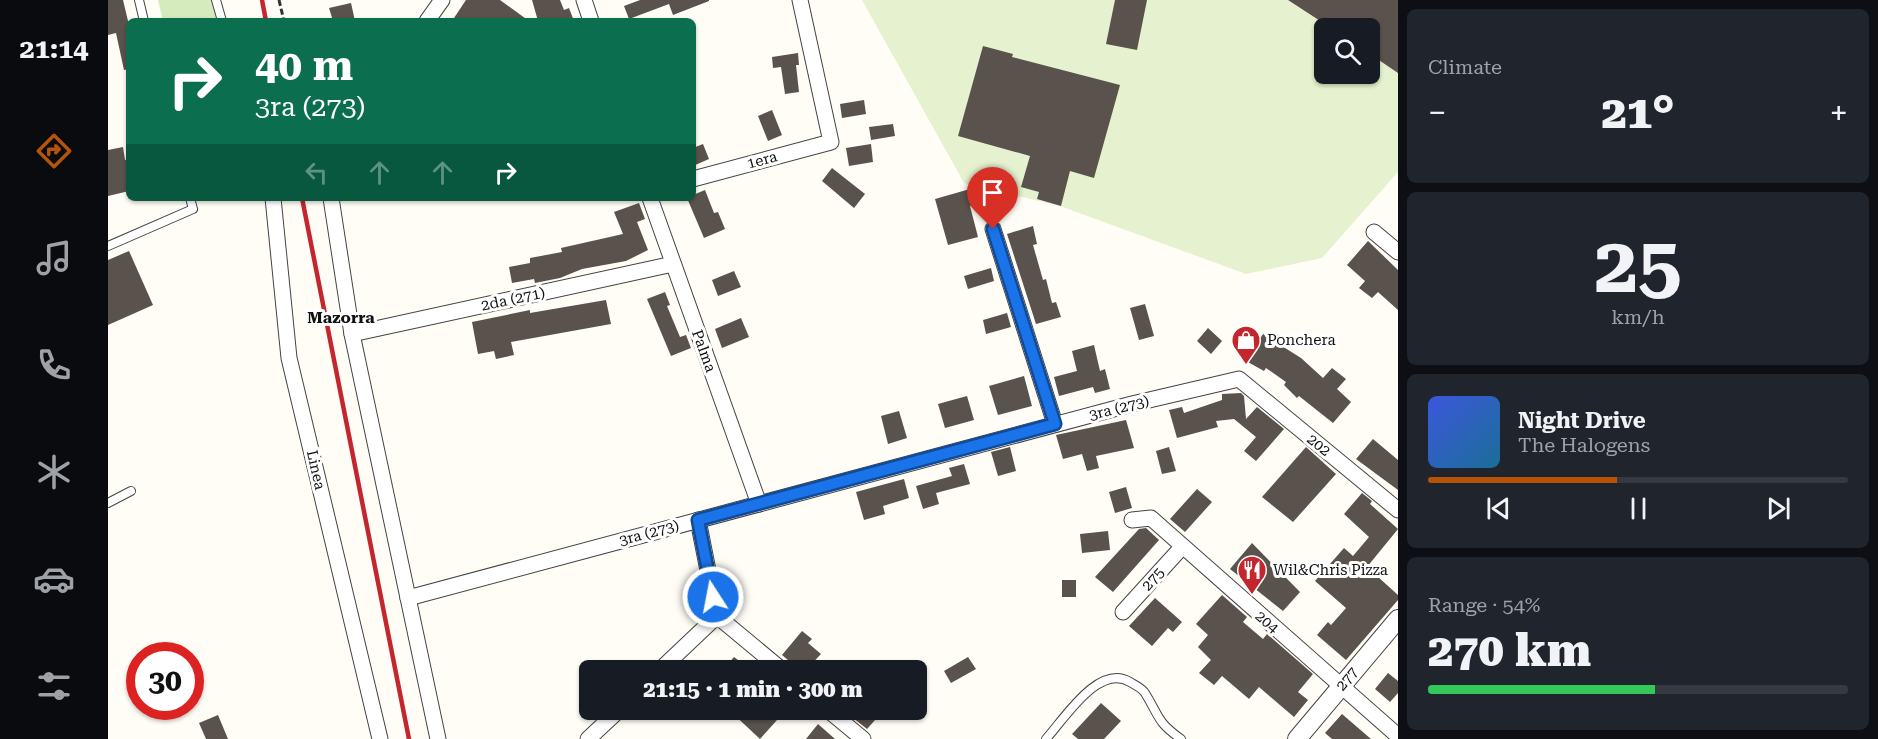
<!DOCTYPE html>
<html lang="en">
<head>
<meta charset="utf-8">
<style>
	:root { --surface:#171b24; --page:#20242c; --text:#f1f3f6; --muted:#9ea1a6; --line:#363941; --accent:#b45309 }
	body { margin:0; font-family:"Roboto Serif",serif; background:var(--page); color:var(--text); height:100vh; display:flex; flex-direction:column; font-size:22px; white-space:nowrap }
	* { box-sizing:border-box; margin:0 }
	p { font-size:20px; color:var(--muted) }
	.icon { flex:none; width:33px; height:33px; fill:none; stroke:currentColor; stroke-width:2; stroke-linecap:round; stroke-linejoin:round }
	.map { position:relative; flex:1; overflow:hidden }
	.panel { display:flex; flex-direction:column; gap:9px; padding:9px; background:#0d0f14; width:480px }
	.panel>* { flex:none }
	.hud { position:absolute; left:18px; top:18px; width:570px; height:183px; border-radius:9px; box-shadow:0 2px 4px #0004; background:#0b6e4f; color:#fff; overflow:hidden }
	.tools { position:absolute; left:1206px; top:18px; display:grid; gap:12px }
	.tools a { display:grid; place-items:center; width:66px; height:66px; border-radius:9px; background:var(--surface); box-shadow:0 2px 4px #0004; font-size:30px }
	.speed { position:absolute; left:18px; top:642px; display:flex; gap:12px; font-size:30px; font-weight:700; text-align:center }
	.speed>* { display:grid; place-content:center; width:78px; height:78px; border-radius:50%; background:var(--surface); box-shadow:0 2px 4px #0004; line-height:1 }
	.speed .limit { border:9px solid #d22; background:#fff; color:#111 }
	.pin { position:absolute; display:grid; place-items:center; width:51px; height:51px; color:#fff; margin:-62px -26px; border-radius:50% 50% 50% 0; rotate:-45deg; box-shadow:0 0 6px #0007 }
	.pin .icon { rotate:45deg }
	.me { position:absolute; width:66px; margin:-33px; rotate:349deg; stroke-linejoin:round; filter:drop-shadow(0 0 4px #0008) }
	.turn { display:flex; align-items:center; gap:21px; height:126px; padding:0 30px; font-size:27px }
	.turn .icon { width:78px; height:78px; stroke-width:2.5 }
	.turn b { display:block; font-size:42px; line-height:51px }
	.lanes { display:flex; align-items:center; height:57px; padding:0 30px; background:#0003; justify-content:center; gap:30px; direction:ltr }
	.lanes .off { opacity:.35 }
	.big { font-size:45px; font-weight:800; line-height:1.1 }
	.panel .widget { flex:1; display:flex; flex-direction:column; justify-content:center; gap:9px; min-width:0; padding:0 21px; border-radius:9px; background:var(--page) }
	.panel .dial { align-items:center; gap:0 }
	.dial b { font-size:78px; line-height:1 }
	.song { display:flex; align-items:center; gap:18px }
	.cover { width:72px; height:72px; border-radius:9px; background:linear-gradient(135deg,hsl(230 70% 55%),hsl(200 70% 35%)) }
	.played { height:6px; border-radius:3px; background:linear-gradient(90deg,var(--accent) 45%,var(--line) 45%) }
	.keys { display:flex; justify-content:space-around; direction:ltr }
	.heat { display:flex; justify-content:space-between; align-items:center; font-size:33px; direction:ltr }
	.charge { height:9px; border-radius:4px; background:linear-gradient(90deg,#34c759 54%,var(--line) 0) }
	.trip { position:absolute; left:471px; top:660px; width:348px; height:60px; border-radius:9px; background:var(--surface); box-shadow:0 2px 4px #0004; font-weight:800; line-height:60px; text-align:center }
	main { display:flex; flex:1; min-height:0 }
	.dock { display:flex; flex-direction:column; width:108px; justify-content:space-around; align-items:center; background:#090b0e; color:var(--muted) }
	.dock .icon { width:42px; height:42px }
	.dock .selected { color:var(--accent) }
	.dock b { font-size:27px; color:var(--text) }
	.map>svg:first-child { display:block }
	.green { fill:#d5ebbd }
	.pitch { fill:#e6f2cf; fill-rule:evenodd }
	.building { fill:#5a524d }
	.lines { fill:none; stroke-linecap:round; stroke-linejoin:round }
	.service-casing { stroke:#444; stroke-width:10 }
	.minor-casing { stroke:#444; stroke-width:17 }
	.tertiary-casing { stroke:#444; stroke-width:20 }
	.path { stroke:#333; stroke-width:3; stroke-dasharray:6 3; stroke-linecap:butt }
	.service { stroke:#fff; stroke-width:8 }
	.minor { stroke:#fff; stroke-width:15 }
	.tertiary { stroke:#fff; stroke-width:18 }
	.rail { stroke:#c4262e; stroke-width:4.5 }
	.route-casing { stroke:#114b97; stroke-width:15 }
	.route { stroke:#1a73e8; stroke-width:10 }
	.labels { text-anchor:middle; stroke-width:6; stroke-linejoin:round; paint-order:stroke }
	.street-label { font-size:15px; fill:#111; stroke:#fff }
	.poi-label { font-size:15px; fill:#111; stroke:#fff; text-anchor:start }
	.neighbourhood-label { font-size:16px; font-weight:bold; fill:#111; stroke:#fff }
</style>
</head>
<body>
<main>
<nav class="dock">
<b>21:14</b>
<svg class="icon selected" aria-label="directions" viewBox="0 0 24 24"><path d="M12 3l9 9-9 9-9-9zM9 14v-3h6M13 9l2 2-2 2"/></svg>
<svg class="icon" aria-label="music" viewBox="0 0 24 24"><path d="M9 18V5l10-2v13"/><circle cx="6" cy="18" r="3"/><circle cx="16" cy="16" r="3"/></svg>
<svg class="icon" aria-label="phone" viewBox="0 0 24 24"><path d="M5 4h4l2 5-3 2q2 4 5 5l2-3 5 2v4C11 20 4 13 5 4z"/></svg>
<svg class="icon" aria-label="climate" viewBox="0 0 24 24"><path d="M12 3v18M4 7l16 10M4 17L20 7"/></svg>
<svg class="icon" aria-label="car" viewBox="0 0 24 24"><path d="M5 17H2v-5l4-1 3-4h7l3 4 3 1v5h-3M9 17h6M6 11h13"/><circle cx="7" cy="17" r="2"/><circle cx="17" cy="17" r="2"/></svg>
<svg class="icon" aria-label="filters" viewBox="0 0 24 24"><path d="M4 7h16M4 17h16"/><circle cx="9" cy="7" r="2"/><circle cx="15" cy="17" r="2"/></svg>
</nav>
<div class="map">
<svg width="1290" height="739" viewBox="0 0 1290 739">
	<rect width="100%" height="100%" fill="#fffdf5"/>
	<path class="green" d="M 50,0 L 112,0 L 117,21 L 55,21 Z"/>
	<path class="pitch" d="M 754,0 L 1290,0 L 1290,172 L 1214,258 L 1138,274 L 952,206 L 856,183 ZM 1216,28 L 1262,28 L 1262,74 L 1216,74 Z"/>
	<g class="building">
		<path d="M 0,0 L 15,0 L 21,25 L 21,69 L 16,70 L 8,33 L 0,35 Z"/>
		<path d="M 358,0 L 392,0 L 421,21 L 344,21 Z"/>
		<path d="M 424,0 L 452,0 L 456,10 L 461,8 L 466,21 L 430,21 Z"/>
		<path d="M 532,0 L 601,0 L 601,1 L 565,15 L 561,4 L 521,19 L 516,6 Z"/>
		<path d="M 1007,0 L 1039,0 L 1029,50 L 998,44 Z"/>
		<path d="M 1180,0 L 1290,0 L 1290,73 L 1262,54 L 1262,28 L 1223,28 Z"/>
		<path d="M 243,3 L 247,21 L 225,21 L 221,8 Z"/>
		<path d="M 875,46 L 905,54 L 904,57 L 1012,85 L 986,178 L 962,171 L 953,206 L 929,199 L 931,192 L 913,187 L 922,156 L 850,136 Z"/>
		<path d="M 690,53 L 691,65 L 688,65 L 691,92 L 677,94 L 673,67 L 665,68 L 664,57 Z"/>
		<path d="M 756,100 L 758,114 L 734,118 L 732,104 Z"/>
		<path d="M 664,110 L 674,135 L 660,141 L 650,116 Z"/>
		<path d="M 785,124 L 787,136 L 763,140 L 761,127 Z"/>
		<path d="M 595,144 L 601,159 L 585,166 L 585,148 Z"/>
		<path d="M 763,144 L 765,162 L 741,166 L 738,148 Z"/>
		<path d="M 15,147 L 17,160 L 21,159 L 21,191 L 0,196 L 0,150 Z"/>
		<path d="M 724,168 L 757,194 L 746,208 L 714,181 Z"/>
		<path d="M 862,189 L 866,204 L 862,206 L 870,237 L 840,245 L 827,199 Z"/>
		<path d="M 597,190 L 606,213 L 610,212 L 617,229 L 596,238 L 579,198 L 585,198 L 585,195 Z"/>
		<path d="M 531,203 L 537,219 L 529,222 L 540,250 L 518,261 L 474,269 L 452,278 L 427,283 L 426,279 L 404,283 L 401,267 L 422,263 L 422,258 L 454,252 L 453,248 L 515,234 L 506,212 Z"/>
		<path d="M 925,226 L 929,244 L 925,245 L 935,280 L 938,279 L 944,303 L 948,302 L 953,317 L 928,324 L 899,234 Z"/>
		<path d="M 1260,241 L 1290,270 L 1290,310 L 1270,292 L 1264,298 L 1251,288 L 1257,281 L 1239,265 Z"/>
		<path d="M 21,251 L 45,305 L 0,325 L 0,260 Z"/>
		<path d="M 883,268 L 886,281 L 860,289 L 856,276 Z"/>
		<path d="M 626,271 L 633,287 L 610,296 L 604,280 Z"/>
		<path d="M 557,292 L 562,305 L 559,306 L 572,337 L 578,335 L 583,348 L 563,356 L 539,299 Z"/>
		<path d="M 498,300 L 503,324 L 403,342 L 406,355 L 388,359 L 386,351 L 370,354 L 364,322 L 422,310 L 422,313 Z"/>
		<path d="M 1037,304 L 1046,336 L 1031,340 L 1022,308 Z"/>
		<path d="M 899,313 L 903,327 L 878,334 L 875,320 Z"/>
		<path d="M 633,318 L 641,337 L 614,348 L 607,329 Z"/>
		<path d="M 1100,328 L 1114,341 L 1103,354 L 1089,341 Z"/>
		<path d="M 1155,334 L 1193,358 L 1215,378 L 1224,368 L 1238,379 L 1229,389 L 1243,402 L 1225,423 L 1191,396 L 1189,398 L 1176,385 L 1178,382 L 1158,368 L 1156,371 L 1138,361 Z"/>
		<path d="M 986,345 L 992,371 L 997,369 L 1002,389 L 987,393 L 985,387 L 951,396 L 946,377 L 969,371 L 964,351 Z"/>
		<path d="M 916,376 L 924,406 L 890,415 L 881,386 Z"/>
		<path d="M 1133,393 L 1136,396 L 1138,419 L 1149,407 L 1176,429 L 1148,461 L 1136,451 L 1148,437 L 1126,419 L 1108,421 L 1110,427 L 1069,438 L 1061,410 L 1074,407 L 1076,413 L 1114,400 L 1114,394 Z"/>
		<path d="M 859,396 L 866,420 L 837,428 L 830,404 Z"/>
		<path d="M 791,411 L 799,438 L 780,444 L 773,416 Z"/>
		<path d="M 1018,420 L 1026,448 L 988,456 L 991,468 L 979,471 L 974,454 L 955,459 L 948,435 Z"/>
		<path d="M 1265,439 L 1290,460 L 1290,490 L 1248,459 Z"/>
		<path d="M 902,447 L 908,471 L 890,476 L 883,452 Z"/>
		<path d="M 1061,447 L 1068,471 L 1054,474 L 1048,451 Z"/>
		<path d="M 1198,447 L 1228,474 L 1185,522 L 1154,497 Z"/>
		<path d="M 856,464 L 862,484 L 828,493 L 831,504 L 815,509 L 808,486 L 844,476 L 841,468 Z"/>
		<path d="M 796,479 L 801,498 L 775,506 L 777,514 L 756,520 L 748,492 Z"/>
		<path d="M 1018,487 L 1024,508 L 1007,513 L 1001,492 Z"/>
		<path d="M 1089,489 L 1104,502 L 1077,532 L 1062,519 Z"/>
		<path d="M 1254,493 L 1264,501 L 1262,504 L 1290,529 L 1259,567 L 1290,595 L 1290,600 L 1238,660 L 1209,635 L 1220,622 L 1223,625 L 1238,608 L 1207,581 L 1236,548 L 1245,556 L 1261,537 L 1236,514 Z"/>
		<path d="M 1038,528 L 1051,540 L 1005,592 L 987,577 L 1031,529 Z"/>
		<path d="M 1000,531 L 1002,550 L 974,553 L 972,534 Z"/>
		<path d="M 1144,543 L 1192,592 L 1175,611 L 1122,569 Z"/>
		<rect x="954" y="580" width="14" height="17"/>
		<path d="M 1114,595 L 1139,617 L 1135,622 L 1155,639 L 1159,634 L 1205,674 L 1190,692 L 1200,700 L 1186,717 L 1151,687 L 1141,699 L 1114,676 L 1106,685 L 1091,673 L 1103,660 L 1090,647 L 1100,635 L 1088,624 Z"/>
		<path d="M 1047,598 L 1074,622 L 1065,632 L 1060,628 L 1044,646 L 1021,626 Z"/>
		<path d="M 694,631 L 704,639 L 700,643 L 713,654 L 698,670 L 692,670 L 674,655 Z"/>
		<path d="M 626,657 L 643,670 L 615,670 Z"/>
		<path d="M 860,657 L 868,669 L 843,683 L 836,671 Z"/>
		<path d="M 1280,673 L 1290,681 L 1290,693 L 1282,702 L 1267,689 Z"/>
		<path d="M 993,703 L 1013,721 L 996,739 L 970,739 L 964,734 Z"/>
		<path d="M 621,710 L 678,710 L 652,739 Z"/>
		<path d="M 735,710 L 776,710 L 759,729 Z"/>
		<path d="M 1234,714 L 1263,739 L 1224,739 L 1217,733 Z"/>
		<path d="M 110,715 L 120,739 L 98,739 L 91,723 Z"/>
		<path d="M 710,724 L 727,739 L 698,739 Z"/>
	</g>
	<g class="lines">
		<g class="service-casing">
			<g id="service">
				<path d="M 31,0 L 36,21"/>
				<path d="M 108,0 L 114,21"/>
				<path d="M 0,246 L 85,209 L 82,198"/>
				<path d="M 0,503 L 23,491"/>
				<path d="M 938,739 C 957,718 991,663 1022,682 C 1027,685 1034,688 1037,693 C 1052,717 1048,721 1073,739"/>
			</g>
		</g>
		<g class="minor-casing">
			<g id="minor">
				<path d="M 476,0 L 483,21"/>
				<path d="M 319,21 L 334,0"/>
				<path d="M 585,179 L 723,142 L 692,0"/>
				<path d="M 165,198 L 181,358 L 272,739"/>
				<path d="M 223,198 L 244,334 L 330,739"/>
				<path d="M 542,198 L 651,504"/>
				<path d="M 885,229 L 947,424"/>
				<path d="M 1266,232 L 1290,252"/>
				<path d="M 244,334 L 565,264"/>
				<path d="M 1024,520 L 1043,518 L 1290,736"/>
				<path d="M 300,598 L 1024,404 L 1131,379 L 1290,510"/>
				<path d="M 1015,612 L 1074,547"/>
				<path d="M 609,616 L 674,670"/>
				<path d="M 552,670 L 609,616 L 590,520"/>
				<path d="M 720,710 L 755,739"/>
				<path d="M 480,739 L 511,710"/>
			</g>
		</g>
		<g class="tertiary-casing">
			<path id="tertiary" d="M 1189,739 L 1290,619"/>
		</g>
		<path class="path" d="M 171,0 L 176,21"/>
		<use href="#service" class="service"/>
		<use href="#minor" class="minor"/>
		<use href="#tertiary" class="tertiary"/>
		<g class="rail">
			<path d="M 154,0 L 158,21"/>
			<path d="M 194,198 L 301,739"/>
		</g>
	</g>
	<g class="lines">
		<g class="route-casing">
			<path id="route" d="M 605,597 L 590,520 L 947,424 L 885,229"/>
		</g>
		<use href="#route" class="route"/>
	</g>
	<defs>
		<g id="shop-pin" transform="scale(1.5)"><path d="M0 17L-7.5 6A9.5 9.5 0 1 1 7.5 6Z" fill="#c4262e" stroke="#fff"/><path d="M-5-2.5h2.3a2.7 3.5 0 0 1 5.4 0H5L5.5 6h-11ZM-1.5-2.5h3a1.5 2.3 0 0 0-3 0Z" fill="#fff"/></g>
		<g id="restaurant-pin" transform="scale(1.5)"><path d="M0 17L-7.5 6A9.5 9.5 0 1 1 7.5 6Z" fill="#c4262e" stroke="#fff"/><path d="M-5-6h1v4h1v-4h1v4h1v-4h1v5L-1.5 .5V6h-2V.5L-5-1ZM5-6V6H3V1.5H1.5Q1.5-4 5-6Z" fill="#fff"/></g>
	</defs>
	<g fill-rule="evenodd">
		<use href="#shop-pin" x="1138" y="340"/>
		<use href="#restaurant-pin" x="1144" y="570"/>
	</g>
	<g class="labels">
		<g class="street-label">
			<text transform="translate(654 160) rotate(-15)" y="5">1era</text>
			<text transform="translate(405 299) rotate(-12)" y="5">2da (271)</text>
			<text transform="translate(596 351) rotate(70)" y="5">Palma</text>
			<text transform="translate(1011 408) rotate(-14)" y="5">3ra (273)</text>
			<text transform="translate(1211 445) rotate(39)" y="5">202</text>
			<text transform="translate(208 470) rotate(77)" y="5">Linea</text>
			<text transform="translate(541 533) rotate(-15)" y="5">3ra (273)</text>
			<text transform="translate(1045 579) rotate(-48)" y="5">275</text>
			<text transform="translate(1159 622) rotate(41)" y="5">204</text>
			<text transform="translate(1239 679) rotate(-50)" y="5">277</text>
		</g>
		<g class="poi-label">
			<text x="1159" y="345">Ponchera</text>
			<text x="1165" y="575">Wil&amp;Chris Pizza</text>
		</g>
		<g class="neighbourhood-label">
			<text x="233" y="323">Mazorra</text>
		</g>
	</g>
</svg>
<div class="tools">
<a><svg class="icon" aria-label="search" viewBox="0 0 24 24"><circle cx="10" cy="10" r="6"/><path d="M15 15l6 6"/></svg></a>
</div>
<div class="speed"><div class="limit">30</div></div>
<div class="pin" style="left:885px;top:229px;background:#d93025"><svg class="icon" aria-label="arrive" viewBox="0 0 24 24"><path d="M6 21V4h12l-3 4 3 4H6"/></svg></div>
<svg class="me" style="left:605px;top:597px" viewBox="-20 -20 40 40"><circle r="17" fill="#1a73e8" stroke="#fff" stroke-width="3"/><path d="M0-11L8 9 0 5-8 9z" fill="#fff"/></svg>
<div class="trip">21:15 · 1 min · 300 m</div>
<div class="hud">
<div class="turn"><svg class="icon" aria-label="right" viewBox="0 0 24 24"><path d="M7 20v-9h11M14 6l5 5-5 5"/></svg><div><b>40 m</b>3ra (273)</div></div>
<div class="lanes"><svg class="icon off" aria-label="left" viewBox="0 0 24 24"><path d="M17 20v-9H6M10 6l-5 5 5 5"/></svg><svg class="icon off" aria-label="ahead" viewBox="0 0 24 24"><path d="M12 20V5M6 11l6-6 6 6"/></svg><svg class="icon off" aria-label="ahead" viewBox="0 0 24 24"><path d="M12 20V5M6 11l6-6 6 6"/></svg><svg class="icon" aria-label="right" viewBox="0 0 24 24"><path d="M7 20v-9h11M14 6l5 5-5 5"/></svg></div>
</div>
</div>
<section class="panel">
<div class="widget"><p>Climate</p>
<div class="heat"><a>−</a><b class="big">21°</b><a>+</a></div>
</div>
<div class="widget dial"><b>25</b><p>km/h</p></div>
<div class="widget">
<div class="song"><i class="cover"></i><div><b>Night Drive</b><p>The Halogens</p></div></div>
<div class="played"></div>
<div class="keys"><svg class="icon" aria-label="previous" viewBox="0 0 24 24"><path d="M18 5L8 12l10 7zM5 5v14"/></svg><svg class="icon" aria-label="pause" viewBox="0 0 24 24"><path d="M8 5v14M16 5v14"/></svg><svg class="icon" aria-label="next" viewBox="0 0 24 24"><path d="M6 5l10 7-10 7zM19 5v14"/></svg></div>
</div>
<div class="widget"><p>Range · 54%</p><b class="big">270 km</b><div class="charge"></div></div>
</section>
</main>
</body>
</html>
